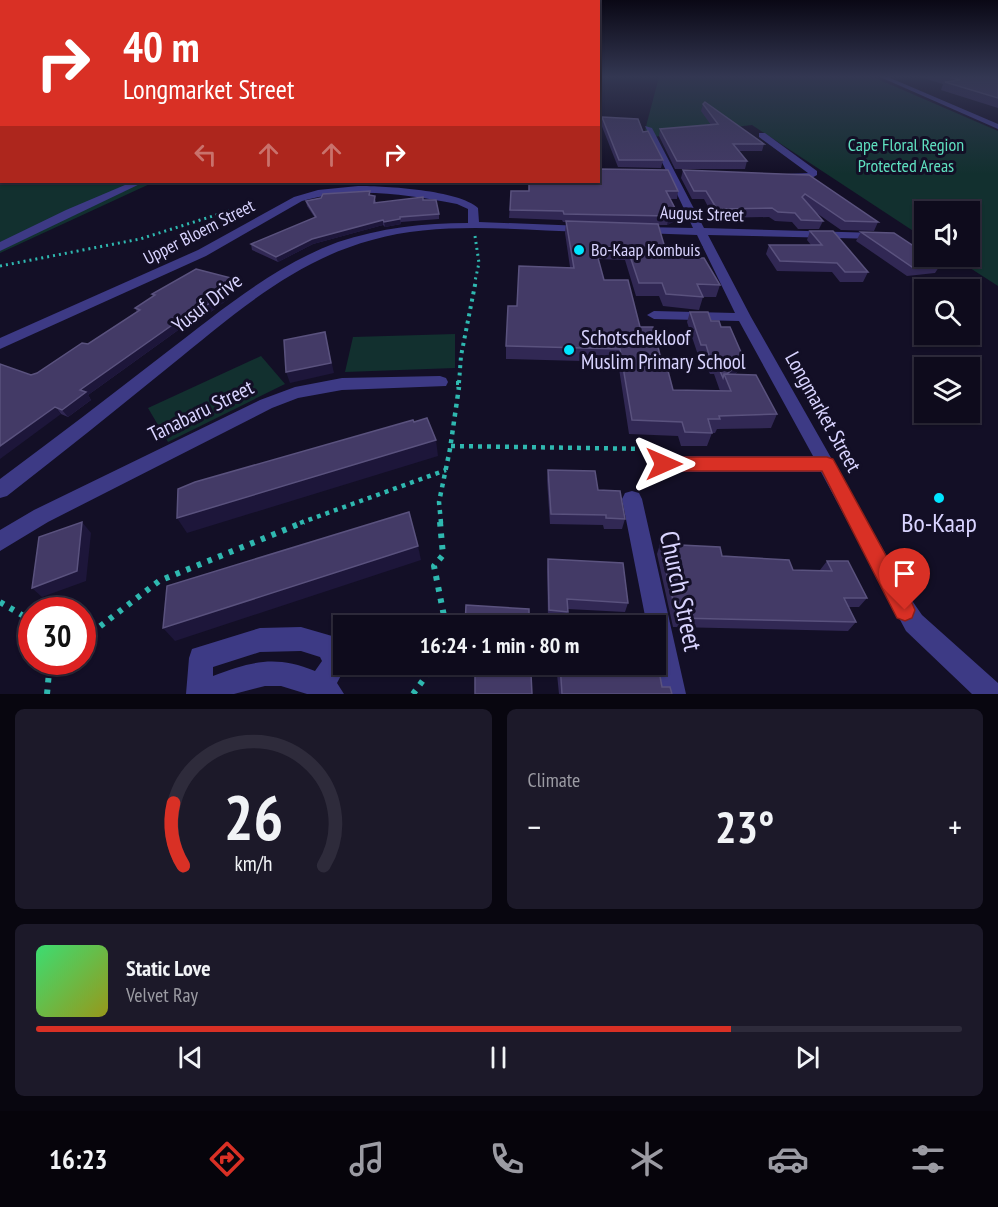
<!DOCTYPE html>
<html lang="en">
<head>
<meta charset="utf-8">
<style>
	:root { --surface:#0e0b1c; --page:#1c1929; --text:#f1f3f6; --muted:#9b9ba3; --line:#2e2b3b; --accent:#d93025 }
	body { margin:0; font-family:"PT Sans Narrow",sans-serif; background:var(--page); color:var(--text); height:100vh; display:flex; flex-direction:column; font-size:22px; white-space:nowrap }
	* { box-sizing:border-box; margin:0 }
	p { font-size:20px; color:var(--muted) }
	.icon { flex:none; width:33px; height:33px; fill:none; stroke:currentColor; stroke-width:2; stroke-linecap:round; stroke-linejoin:round }
	.map { position:relative; height:694px; overflow:hidden }
	.sheet { display:flex; flex-direction:column; gap:15px; padding:15px; background:#08060f; flex:1 }
	.sheet>* { flex:none }
	.top-card { position:absolute; left:0px; top:0px; width:600px; height:183px; box-shadow:0 2px 4px #0004,0 0 0 2px var(--line); background:#d93025; color:#fff; overflow:hidden }
	.buttons { position:absolute; left:914px; top:201px; display:grid; gap:12px }
	.buttons a { display:grid; place-items:center; width:66px; height:66px; border-radius:0px; background:var(--surface); box-shadow:0 2px 4px #0004,0 0 0 2px var(--line); font-size:30px }
	.speed { position:absolute; left:18px; top:597px; display:flex; gap:12px; font-size:30px; font-weight:700; text-align:center }
	.speed>* { display:grid; place-content:center; width:78px; height:78px; border-radius:50%; background:var(--surface); box-shadow:0 2px 4px #0004,0 0 0 2px var(--line); line-height:1 }
	.speed .limit { border:9px solid #d22; background:#fff; color:#111 }
	.pin { position:absolute; display:grid; place-items:center; width:51px; height:51px; color:#fff; margin:-62px -26px; border-radius:50% 50% 50% 0; rotate:-45deg; box-shadow:0 0 6px #0007 }
	.pin .icon { rotate:45deg }
	.me { position:absolute; width:66px; margin:-33px; rotate:90deg; stroke-linejoin:round; filter:drop-shadow(0 0 4px #0008) }
	.turn { display:flex; align-items:center; gap:21px; height:126px; padding:0 24px; font-size:27px }
	.turn .icon { width:78px; height:78px; stroke-width:2.5 }
	.turn b { display:block; font-size:42px; line-height:51px }
	.lanes { display:flex; align-items:center; height:57px; padding:0 24px; background:#0003; justify-content:center; gap:30px; direction:ltr }
	.lanes .off { opacity:.35 }
	.big { font-size:45px; font-weight:600; line-height:1.1 }
	.sheet .widget { flex:1; display:flex; flex-direction:column; justify-content:center; gap:9px; min-width:0; padding:0 21px; border-radius:9px; background:var(--page) }
	.sheet .dial { align-items:center; gap:0 }
	.dial svg { height:156px; overflow:visible; fill:none; stroke:var(--line); stroke-width:7; stroke-linecap:round; text-anchor:middle }
	.dial text { fill:var(--text); stroke:none }
	.song { display:flex; align-items:center; gap:18px }
	.cover { width:72px; height:72px; border-radius:9px; background:linear-gradient(135deg,hsl(140 70% 55%),hsl(60 70% 35%)) }
	.played { height:6px; border-radius:3px; background:linear-gradient(90deg,var(--accent) 75%,var(--line) 75%) }
	.keys { display:flex; justify-content:space-around; direction:ltr }
	.heat { display:flex; justify-content:space-between; align-items:center; font-size:33px; direction:ltr }
	.sheet .tiles { flex:1; display:grid; gap:15px; grid-template-columns:1fr 1fr }
	.widget:last-child { grid-column:span 2 }
	.trip { position:absolute; left:333px; top:615px; width:333px; height:60px; border-radius:0px; background:var(--surface); box-shadow:0 2px 4px #0004,0 0 0 2px var(--line); font-weight:600; line-height:60px; text-align:center }
	.tabs { display:flex; height:96px; justify-content:space-around; align-items:center; background:#06040b; color:var(--muted) }
	.tabs .icon { width:42px; height:42px }
	.tabs .on { color:var(--accent) }
	.tabs b { font-size:27px; color:var(--text) }
	.map>svg:first-child { display:block }
	.green { fill:#12302f }
	.lines { fill:none; stroke-linecap:round; stroke-linejoin:round }
	.path-far3 { stroke:#2fb8b0; stroke-width:3; stroke-dasharray:2 4; stroke-linecap:butt }
	.path-far2 { stroke:#2fb8b0; stroke-width:4; stroke-dasharray:3 4.5; stroke-linecap:butt }
	.path-far1 { stroke:#2fb8b0; stroke-width:4.5; stroke-dasharray:4 5; stroke-linecap:butt }
	.path { stroke:#2fb8b0; stroke-width:6; stroke-dasharray:4.5 7; stroke-linecap:butt }
	.minor { fill:#3d3a85; fill-rule:evenodd }
	.wall { fill:#312854 }
	.shaded-wall { fill:#1d163a }
	.building { fill:#433a66; stroke:#5a527e; stroke-width:1.5 }
	.route { fill:#d93025; stroke:#8d1f18; stroke-width:1.5 }
	.poi-dot { fill:#00e5ff; stroke:#130f26; stroke-width:2 }
	.labels { text-anchor:middle; stroke-width:6; stroke-linejoin:round; paint-order:stroke }
	.far-park-label { font-size:18px; fill:#5fe0c0; stroke:#130f26 }
	.far-street-label { font-size:18px; fill:#d9d4ff; stroke:#130f26 }
	.far-poi-label { font-size:18px; fill:#d9d4ff; stroke:#130f26; text-anchor:start }
	.street-label { font-size:21px; fill:#d9d4ff; stroke:#130f26 }
	.poi-label { font-size:21px; fill:#d9d4ff; stroke:#130f26; text-anchor:start }
	.near-poi-label { font-size:26px; fill:#d9d4ff; stroke:#130f26 }
	.near-street-label { font-size:26px; fill:#d9d4ff; stroke:#130f26 }
</style>
</head>
<body>
<div class="map">
<svg width="998" height="694" viewBox="0 0 998 694">
	<rect width="100%" height="100%" fill="#130f26"/>
	<g class="green">
		<path d="M 0,77 L 2,182 L 154,182 L 0,253 Z"/>
		<path d="M 659,77 L 873,77 L 998,131 L 998,286 L 953,257 L 969,256 L 969,212 L 924,212 L 924,238 L 752,125 L 652,137 L 645,130 Z"/>
		<path d="M 455,334 L 455,368 L 345,372 L 353,337 Z"/>
		<path d="M 261,356 L 285,384 L 168,442 L 148,408 Z"/>
	</g>
	<g class="lines">
		<g class="path-far3">
			<path d="M 475,236 L 479,263 L 475,281"/>
			<path d="M 0,266 L 140,239 L 232,210"/>
		</g>
		<g class="path-far2">
			<path d="M 456,383 L 459,383 L 458,388"/>
			<path d="M 459,383 L 461,356 L 476,280"/>
		</g>
		<g class="path-far1">
			<path d="M 451,446 L 654,449"/>
			<path d="M 300,523 L 446,470"/>
			<path d="M 441,523 L 439,502 L 450,449 L 459,387"/>
		</g>
		<g class="path">
			<path d="M 440,522 L 443,555 L 434,566 L 446,626"/>
			<path d="M 0,602 L 32,621"/>
			<path d="M 82,640 L 159,581 L 304,522"/>
			<path d="M 47,694 L 50,662"/>
			<path d="M 413,694 L 435,664"/>
		</g>
		<g class="minor">
			<path d="M 880,77 L 888,77 L 998,124 L 998,129 Z"/>
			<path d="M 645,126 L 652,128 L 704,228 L 878,233 L 884,236 L 878,239 L 708,235 L 751,317 L 913,602 L 922,615 L 998,683 L 998,694 L 972,694 L 906,631 L 821,472 L 664,472 L 657,469 L 655,464 L 657,459 L 664,456 L 813,456 L 739,321 L 654,319 L 647,315 L 654,311 L 735,313 L 697,235 L 641,233 L 635,230 L 641,227 L 693,228 Z"/>
			<path d="M 759,133 L 765,133 L 817,171 L 817,175 L 810,179 L 787,178 L 787,174 L 808,173 L 759,137 Z"/>
			<path d="M 132,182 L 144,182 L 0,251 L 0,242 L 66,210 Z"/>
			<path d="M 358,186 C 386,186 459,190 478,208 L 479,222 L 584,226 L 590,229 L 584,232 C 515,230 440,221 372,240 C 293,261 232,316 170,366 C 116,410 62,453 7,496 L 0,498 L 0,479 C 55,438 109,397 163,355 C 218,313 273,266 338,242 C 380,228 424,223 468,223 L 468,209 L 457,204 C 405,194 354,186 302,201 L 206,256 L 0,349 L 0,338 L 198,250 L 294,197 L 318,190 Z"/>
			<path d="M 440,376 L 446,378 L 448,382 L 446,386 L 342,390 L 298,398 L 272,408 L 48,522 L 0,551 L 0,530 L 34,510 L 260,400 L 295,387 L 342,378 Z"/>
			<path d="M 632,491 L 639,493 L 642,499 L 686,694 L 660,694 L 654,664 L 656,626 L 647,626 L 622,499 L 625,493 Z"/>
			<path d="M 301,627 L 339,638 L 344,651 L 344,664 L 347,664 L 337,683 L 344,694 L 307,694 L 281,686 L 265,686 L 234,694 L 186,694 L 189,658 L 192,649 L 260,628 ZM 301,651 L 320,657 L 322,661 L 315,671 C 276,655 252,661 213,676 L 213,667 L 260,652 Z"/>
		</g>
	</g>
	<g class="wall">
		<path d="M 919,77 L 998,77 L 998,108 L 941,90 L 943,84 Z"/>
		<path d="M 703,104 L 764,144 L 762,151 L 739,151 L 747,161 L 745,169 L 675,169 L 659,136 L 660,129 L 711,125 L 701,111 Z"/>
		<path d="M 602,117 L 643,132 L 663,160 L 661,168 L 618,167 L 601,124 Z"/>
		<path d="M 683,170 L 809,175 L 878,222 L 874,231 L 841,230 L 815,212 L 823,221 L 819,229 L 798,229 L 792,222 L 775,221 L 769,217 L 714,218 L 704,199 L 692,199 L 681,178 Z"/>
		<path d="M 511,191 L 678,191 L 677,199 L 670,199 L 675,221 L 667,225 L 658,225 L 665,248 L 698,258 L 720,285 L 716,297 L 703,297 L 699,310 L 663,306 L 659,296 L 636,296 L 625,260 L 598,259 L 604,280 L 640,327 L 663,367 L 673,390 L 720,391 L 714,374 L 710,374 L 707,368 L 703,355 L 698,355 L 687,322 L 690,312 L 711,321 L 740,369 L 734,375 L 777,414 L 771,428 L 717,429 L 715,433 L 712,433 L 707,446 L 681,446 L 678,436 L 629,434 L 618,362 L 506,359 L 506,346 L 517,306 L 570,267 L 565,233 L 566,222 L 563,222 L 562,220 L 509,218 Z"/>
		<path d="M 371,195 L 376,201 L 376,202 L 423,200 L 439,214 L 439,219 L 401,222 L 401,224 L 385,227 L 383,225 L 313,244 L 278,262 L 252,250 L 251,244 L 315,218 L 307,206 L 306,201 Z"/>
		<path d="M 810,231 L 868,272 L 863,282 L 840,282 L 832,272 L 777,271 L 766,254 L 769,245 L 811,245 L 807,240 Z"/>
		<path d="M 861,232 L 941,264 L 935,273 L 907,276 L 856,241 Z"/>
		<path d="M 235,279 L 238,286 L 227,295 L 228,299 L 187,330 L 181,328 L 88,395 L 91,400 L 68,417 L 61,414 L 31,375 L 37,373 L 88,344 L 137,312 L 135,308 L 153,297 L 152,294 Z"/>
		<path d="M 548,470 L 598,490 L 625,519 L 622,529 L 604,529 L 603,525 L 550,524 L 547,480 Z"/>
		<path d="M 660,544 L 793,570 L 820,570 L 827,561 L 867,598 L 859,607 L 849,607 L 856,622 L 848,631 L 673,627 L 657,554 Z"/>
		<path d="M 548,559 L 628,603 L 625,612 L 568,609 L 566,621 L 548,620 L 547,569 Z"/>
		<path d="M 463,664 L 508,664 L 475,673 L 464,673 Z"/>
		<path d="M 559,664 L 656,664 L 662,687 L 672,694 L 559,694 L 557,674 Z"/>
	</g>
	<g class="shaded-wall">
		<path d="M 677,212 L 675,221 L 667,225 L 669,216 Z"/>
		<path d="M 400,219 L 401,224 L 385,227 L 384,222 Z"/>
		<path d="M 383,220 L 383,225 L 313,244 L 278,262 L 276,257 L 312,239 Z"/>
		<path d="M 235,279 L 238,286 L 227,295 L 228,299 L 187,330 L 184,322 L 220,290 Z"/>
		<path d="M 178,321 L 181,328 L 88,395 L 91,400 L 68,417 L 62,410 L 80,390 Z"/>
		<path d="M 325,332 L 334,373 L 290,383 L 286,372 Z"/>
		<path d="M 744,359 L 740,369 L 727,381 L 725,376 Z"/>
		<path d="M 55,407 L 61,414 L 0,459 L 0,446 Z"/>
		<path d="M 436,440 L 438,456 L 187,533 L 177,518 Z"/>
		<path d="M 82,522 L 91,533 L 86,581 L 42,597 L 32,588 Z"/>
		<path d="M 418,546 L 421,560 L 175,641 L 163,628 Z"/>
	</g>
	<g class="building">
		<path d="M 949,77 L 989,77 L 998,79 L 998,98 L 945,82 L 960,80 Z"/>
		<path d="M 705,102 L 764,144 L 733,144 L 747,161 L 677,161 L 660,129 L 718,124 L 703,104 Z"/>
		<path d="M 602,117 L 638,119 L 643,132 L 648,131 L 663,160 L 619,160 Z"/>
		<path d="M 598,169 L 668,170 L 678,191 L 666,191 L 677,212 L 669,216 L 564,214 L 563,211 L 510,210 L 511,191 L 529,191 L 529,182 L 598,182 Z"/>
		<path d="M 683,170 L 809,175 L 878,222 L 845,221 L 805,194 L 802,197 L 823,221 L 801,220 L 795,213 L 778,212 L 772,208 L 717,209 L 706,191 L 694,191 Z"/>
		<path d="M 370,191 L 369,195 L 375,196 L 374,203 L 423,197 L 423,200 L 436,200 L 439,214 L 400,217 L 400,219 L 384,222 L 383,220 L 312,239 L 276,257 L 251,244 L 316,217 L 306,201 L 321,198 L 323,194 Z"/>
		<path d="M 566,221 L 658,224 L 665,248 L 695,249 L 698,258 L 704,258 L 720,285 L 697,284 L 703,297 L 666,294 L 662,283 L 639,283 L 627,247 L 595,247 L 604,280 L 628,280 L 640,327 L 653,327 L 663,367 L 667,367 L 673,390 L 731,391 L 724,374 L 756,375 L 777,414 L 719,416 L 720,419 L 708,419 L 712,433 L 685,432 L 682,422 L 632,420 L 620,349 L 506,346 L 508,306 L 517,306 L 519,266 L 574,268 Z"/>
		<path d="M 810,231 L 833,231 L 868,272 L 845,272 L 837,263 L 780,261 L 769,245 L 822,245 Z"/>
		<path d="M 861,232 L 894,233 L 924,253 L 924,256 L 930,256 L 941,264 L 912,267 Z"/>
		<path d="M 196,269 L 235,279 L 220,290 L 225,292 L 199,311 L 184,322 L 178,321 L 80,390 L 86,392 L 62,410 L 55,407 L 0,446 L 0,364 L 31,375 L 37,373 L 82,343 L 88,344 L 140,310 L 135,308 L 155,295 L 152,294 Z"/>
		<path d="M 690,312 L 708,312 L 711,321 L 719,321 L 721,327 L 730,327 L 744,359 L 727,374 L 724,374 L 723,378 L 717,364 L 714,363 L 710,358 L 706,345 L 701,345 Z"/>
		<path d="M 325,332 L 331,363 L 286,372 L 284,340 Z"/>
		<path d="M 427,418 L 436,440 L 177,518 L 178,489 L 195,482 L 413,420 L 414,422 Z"/>
		<path d="M 548,470 L 595,471 L 598,490 L 620,491 L 625,519 L 606,518 L 606,515 L 551,514 Z"/>
		<path d="M 409,512 L 418,546 L 163,628 L 167,586 Z"/>
		<path d="M 82,522 L 77,571 L 32,588 L 39,537 Z"/>
		<path d="M 660,544 L 720,547 L 722,556 L 789,560 L 793,570 L 832,571 L 827,561 L 848,561 L 867,598 L 844,598 L 856,622 L 677,618 Z"/>
		<path d="M 548,559 L 623,563 L 628,603 L 567,599 L 568,612 L 549,610 Z"/>
		<path d="M 466,605 L 529,609 L 529,626 L 465,626 Z"/>
		<path d="M 656,655 L 662,687 L 670,687 L 672,694 L 562,694 L 560,664 L 656,664 Z"/>
		<path d="M 475,664 L 508,664 L 508,674 L 531,674 L 532,694 L 475,694 Z"/>
	</g>
	<linearGradient id="sky" x2="0" y2="1"><stop stop-color="#0a0815"/><stop offset="0.44" stop-color="#333752"/><stop offset="1" stop-color="#333752" stop-opacity="0"/></linearGradient>
	<rect width="998" height="174" fill="url(#sky)"/>
	<path class="route" d="M 664,457 L 827,457 L 833,459 L 912,603 L 915,610 L 912,618 L 905,621 L 897,618 L 822,471 L 664,471 L 658,469 L 656,464 L 658,459 Z"/>
	<g class="poi-dot">
		<circle cx="579" cy="250" r="6"/>
		<circle cx="569" cy="350" r="6"/>
		<circle cx="939" cy="498" r="6"/>
	</g>
	<g class="labels">
		<g class="far-park-label">
			<text x="906" y="151">Cape Floral Region<tspan x="906" dy="21">Protected Areas</tspan></text>
		</g>
		<g class="far-street-label">
			<text transform="translate(702 214) rotate(2)" y="6">August Street</text>
			<text transform="translate(199 232) rotate(-27)" y="6">Upper Bloem Street</text>
		</g>
		<g class="far-poi-label">
			<text x="591" y="256">Bo-Kaap Kombuis</text>
		</g>
		<g class="street-label">
			<text transform="translate(207 303) rotate(-38)" y="7">Yusuf Drive</text>
			<text transform="translate(201 411) rotate(-26)" y="7">Tanabaru Street</text>
			<text transform="translate(823 412) rotate(61)" y="7">Longmarket Street</text>
		</g>
		<g class="poi-label">
			<text x="581" y="345">Schotschekloof<tspan x="581" dy="24">Muslim Primary School</tspan></text>
		</g>
		<g class="near-poi-label">
			<text x="939" y="532">Bo-Kaap</text>
		</g>
		<g class="near-street-label">
			<text transform="translate(681 591) rotate(78)" y="9">Church Street</text>
		</g>
	</g>
</svg>
<div class="buttons">
<a><svg class="icon" aria-label="sound" viewBox="0 0 24 24"><path d="M4 9h4l5-4v14l-5-4H4zM17 9q2 3 0 6"/></svg></a>
<a><svg class="icon" aria-label="search" viewBox="0 0 24 24"><circle cx="10" cy="10" r="6"/><path d="M15 15l6 6"/></svg></a>
<a><svg class="icon" aria-label="layers" viewBox="0 0 24 24"><path d="M12 4l9 5-9 5-9-5zM3 14l9 5 9-5"/></svg></a>
</div>
<div class="speed"><div class="limit">30</div></div>
<div class="pin" style="left:905px;top:610px;background:#d93025"><svg class="icon" aria-label="arrive" viewBox="0 0 24 24"><path d="M6 21V4h12l-3 4 3 4H6"/></svg></div>
<svg class="me" style="left:664px;top:464px" viewBox="-20 -20 40 40"><path d="M0-17L14 15 0 8-14 15z" fill="#d93025" stroke="#fff" stroke-width="4"/></svg>
<div class="trip">16:24 · 1 min · 80 m</div>
<div class="top-card">
<div class="turn"><svg class="icon" aria-label="right" viewBox="0 0 24 24"><path d="M7 20v-9h11M14 6l5 5-5 5"/></svg><div><b>40 m</b>Longmarket Street</div></div>
<div class="lanes"><svg class="icon off" aria-label="left" viewBox="0 0 24 24"><path d="M17 20v-9H6M10 6l-5 5 5 5"/></svg><svg class="icon off" aria-label="ahead" viewBox="0 0 24 24"><path d="M12 20V5M6 11l6-6 6 6"/></svg><svg class="icon off" aria-label="ahead" viewBox="0 0 24 24"><path d="M12 20V5M6 11l6-6 6 6"/></svg><svg class="icon" aria-label="right" viewBox="0 0 24 24"><path d="M7 20v-9h11M14 6l5 5-5 5"/></svg></div>
</div>
</div>
<section class="sheet">
<div class="tiles">
<div class="widget dial"><svg viewBox="0 0 100 80">
<path d="M14 69A42 42 0 1 1 86 69"/>
<path d="M14 69A42 42 0 0 1 9 37" stroke="#d93025"/>
<text x="50" y="56" font-size="32" font-weight="700">26</text>
<text x="50" y="72" font-size="11">km/h</text>
</svg></div>
<div class="widget"><p>Climate</p>
<div class="heat"><a>−</a><b class="big">23°</b><a>+</a></div>
</div>
<div class="widget">
<div class="song"><i class="cover"></i><div><b>Static Love</b><p>Velvet Ray</p></div></div>
<div class="played"></div>
<div class="keys"><svg class="icon" aria-label="previous" viewBox="0 0 24 24"><path d="M18 5L8 12l10 7zM5 5v14"/></svg><svg class="icon" aria-label="pause" viewBox="0 0 24 24"><path d="M8 5v14M16 5v14"/></svg><svg class="icon" aria-label="next" viewBox="0 0 24 24"><path d="M6 5l10 7-10 7zM19 5v14"/></svg></div>
</div>
</div>
</section>
<nav class="tabs">
<b>16:23</b>
<svg class="icon on" aria-label="directions" viewBox="0 0 24 24"><path d="M12 3l9 9-9 9-9-9zM9 14v-3h6M13 9l2 2-2 2"/></svg>
<svg class="icon" aria-label="music" viewBox="0 0 24 24"><path d="M9 18V5l10-2v13"/><circle cx="6" cy="18" r="3"/><circle cx="16" cy="16" r="3"/></svg>
<svg class="icon" aria-label="phone" viewBox="0 0 24 24"><path d="M5 4h4l2 5-3 2q2 4 5 5l2-3 5 2v4C11 20 4 13 5 4z"/></svg>
<svg class="icon" aria-label="climate" viewBox="0 0 24 24"><path d="M12 3v18M4 7l16 10M4 17L20 7"/></svg>
<svg class="icon" aria-label="car" viewBox="0 0 24 24"><path d="M5 17H2v-5l4-1 3-4h7l3 4 3 1v5h-3M9 17h6M6 11h13"/><circle cx="7" cy="17" r="2"/><circle cx="17" cy="17" r="2"/></svg>
<svg class="icon" aria-label="filters" viewBox="0 0 24 24"><path d="M4 7h16M4 17h16"/><circle cx="9" cy="7" r="2"/><circle cx="15" cy="17" r="2"/></svg>
</nav>
</body>
</html>
